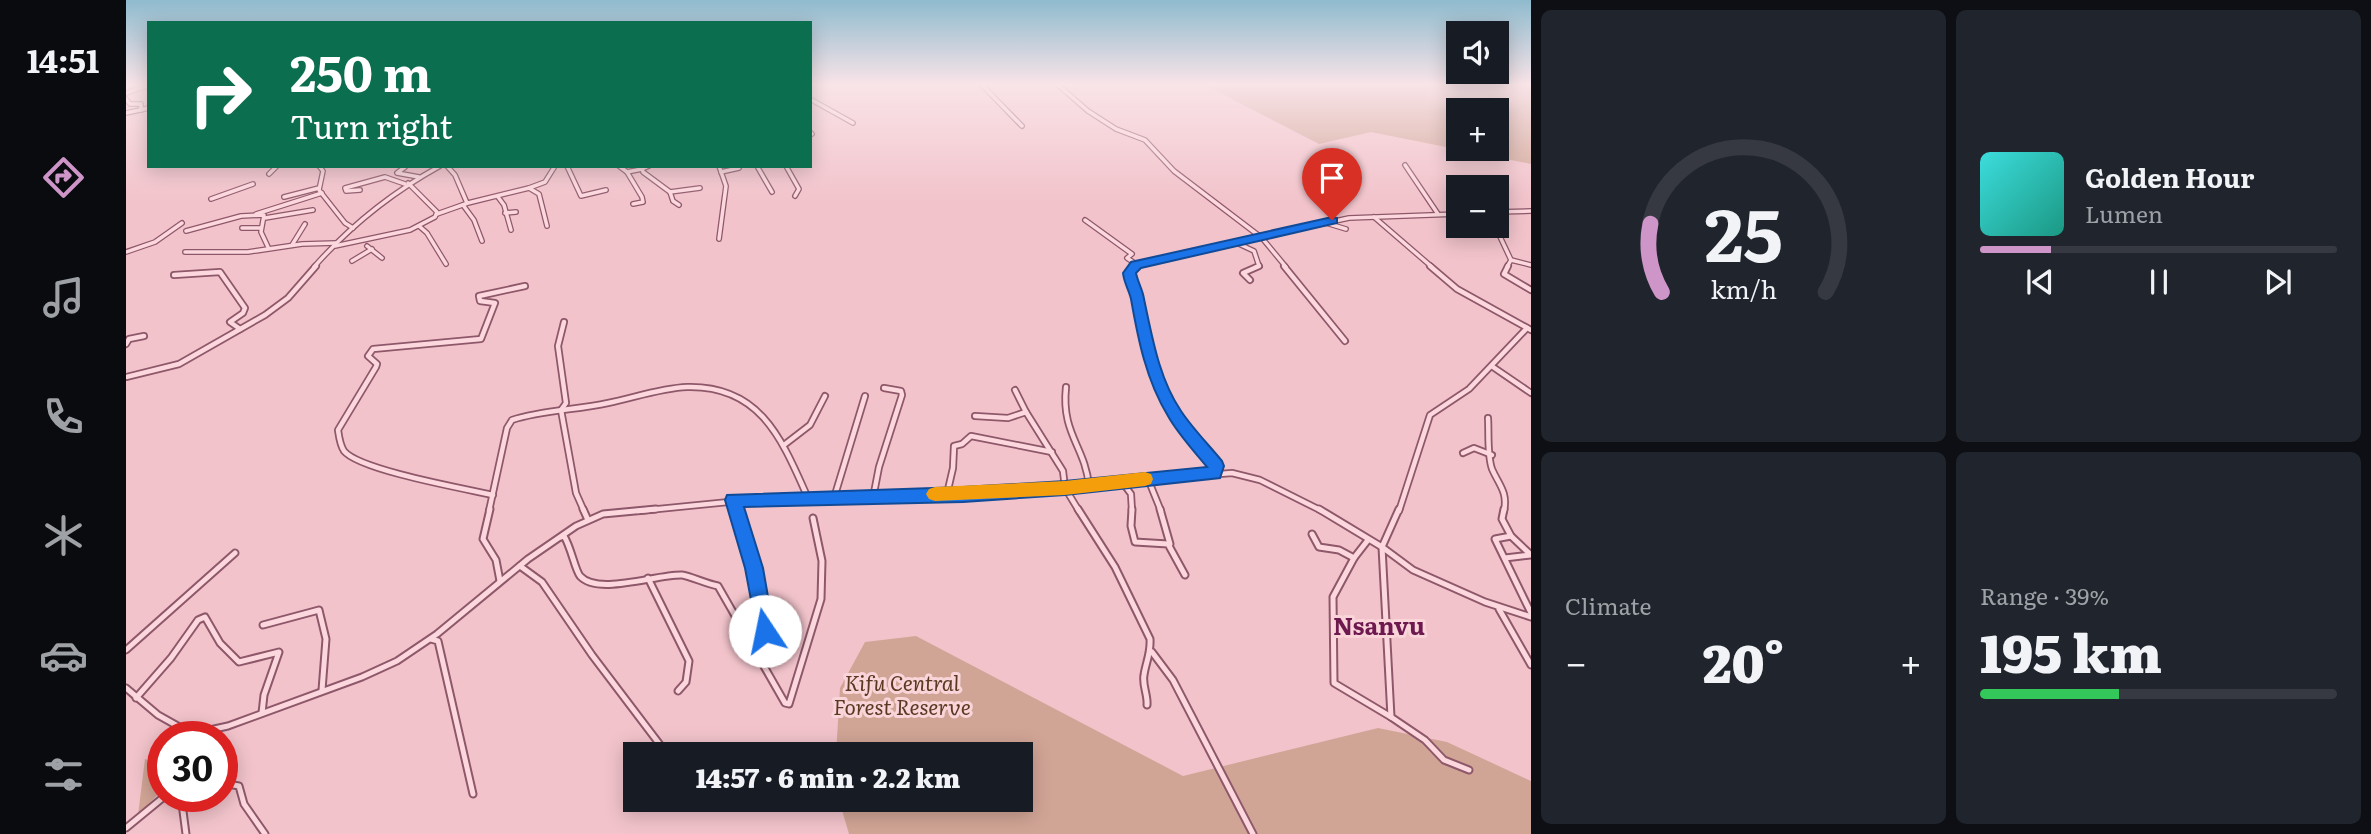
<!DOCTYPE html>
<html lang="en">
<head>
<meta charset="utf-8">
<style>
	:root { --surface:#171b24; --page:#20242c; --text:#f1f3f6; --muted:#9ea1a6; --line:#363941; --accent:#ce95c9 }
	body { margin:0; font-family:Literata,serif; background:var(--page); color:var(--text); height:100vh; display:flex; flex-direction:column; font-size:26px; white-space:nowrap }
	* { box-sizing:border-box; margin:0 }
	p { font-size:23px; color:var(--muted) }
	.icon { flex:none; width:38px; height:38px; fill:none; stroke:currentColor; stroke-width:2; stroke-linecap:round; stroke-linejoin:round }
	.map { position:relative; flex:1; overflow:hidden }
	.panel { display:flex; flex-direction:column; gap:10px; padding:10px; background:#0d0f14; width:840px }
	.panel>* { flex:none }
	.guide { position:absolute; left:21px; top:21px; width:665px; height:147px; border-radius:0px; box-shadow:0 4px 18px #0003; background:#0b6e4f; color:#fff; overflow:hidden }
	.buttons { position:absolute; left:1320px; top:21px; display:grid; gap:14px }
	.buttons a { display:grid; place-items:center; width:63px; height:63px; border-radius:0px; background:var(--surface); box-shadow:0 4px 18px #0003; font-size:35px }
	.speed { position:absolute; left:21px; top:721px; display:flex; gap:14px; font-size:35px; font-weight:700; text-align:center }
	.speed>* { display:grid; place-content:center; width:91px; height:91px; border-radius:50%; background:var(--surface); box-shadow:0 4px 18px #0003; line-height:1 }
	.speed .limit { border:10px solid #d22; background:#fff; color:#111 }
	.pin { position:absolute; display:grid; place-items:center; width:60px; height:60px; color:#fff; margin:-72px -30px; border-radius:50% 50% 50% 0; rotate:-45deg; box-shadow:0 0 7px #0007 }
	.pin .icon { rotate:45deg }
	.me { position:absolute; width:77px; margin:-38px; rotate:349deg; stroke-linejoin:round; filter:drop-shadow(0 0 5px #0008) }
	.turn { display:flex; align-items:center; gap:24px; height:147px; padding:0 28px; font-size:32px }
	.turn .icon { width:91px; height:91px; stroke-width:2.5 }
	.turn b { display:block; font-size:49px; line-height:60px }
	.big { font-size:52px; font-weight:800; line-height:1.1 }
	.panel .tile { flex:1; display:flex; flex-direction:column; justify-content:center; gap:10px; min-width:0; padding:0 24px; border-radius:10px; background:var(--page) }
	.panel .dial { align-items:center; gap:0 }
	.dial svg { height:182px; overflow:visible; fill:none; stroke:var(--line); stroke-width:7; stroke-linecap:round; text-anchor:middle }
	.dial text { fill:var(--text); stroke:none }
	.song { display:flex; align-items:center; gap:21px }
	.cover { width:84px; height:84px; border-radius:10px; background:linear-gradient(135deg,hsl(180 70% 55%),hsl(170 70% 35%)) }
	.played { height:7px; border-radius:4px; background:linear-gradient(90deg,var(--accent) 20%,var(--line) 20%) }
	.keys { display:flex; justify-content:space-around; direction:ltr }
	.heat { display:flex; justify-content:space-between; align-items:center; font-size:38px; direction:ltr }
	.charge { height:10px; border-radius:5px; background:linear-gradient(90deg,#34c759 39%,var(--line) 0) }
	.panel .tiles { flex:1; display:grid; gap:10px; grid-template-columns:repeat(2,1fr) }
	.trip { position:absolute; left:497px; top:742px; width:410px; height:70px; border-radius:0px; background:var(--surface); box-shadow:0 4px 18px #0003; font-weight:800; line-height:70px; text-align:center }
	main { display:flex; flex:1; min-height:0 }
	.dock { display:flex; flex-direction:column; width:126px; justify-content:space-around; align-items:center; background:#090b0e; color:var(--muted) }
	.dock .icon { width:49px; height:49px }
	.dock .current { color:var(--accent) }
	.dock b { font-size:32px; color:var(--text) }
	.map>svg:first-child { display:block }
	.green { fill:#d1a596; fill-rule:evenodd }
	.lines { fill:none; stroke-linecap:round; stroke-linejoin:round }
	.minor-far2-casing { stroke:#8e586a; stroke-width:6 }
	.minor-far1-casing { stroke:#8e586a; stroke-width:8 }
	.minor-casing { stroke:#8e586a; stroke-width:9 }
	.minor-far2 { stroke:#fcd8de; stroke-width:3.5 }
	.minor-far1 { stroke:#fcd8de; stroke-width:4.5 }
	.minor { stroke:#fcd8de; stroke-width:5 }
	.route { fill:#1a73e8; stroke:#114b97; stroke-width:2 }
	.slow { fill:#f59e0b }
	.labels { text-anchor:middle; stroke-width:6; stroke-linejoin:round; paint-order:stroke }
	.near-park-label { font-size:21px; font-style:italic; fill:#5b3822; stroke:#f9d4d9 }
	.near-quarter-label { font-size:24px; font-weight:bold; fill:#6d1950; stroke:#f9d4d9 }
</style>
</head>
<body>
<main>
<nav class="dock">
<b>14:51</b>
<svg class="icon current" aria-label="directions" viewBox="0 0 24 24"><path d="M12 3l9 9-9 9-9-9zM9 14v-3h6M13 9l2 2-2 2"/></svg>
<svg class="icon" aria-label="music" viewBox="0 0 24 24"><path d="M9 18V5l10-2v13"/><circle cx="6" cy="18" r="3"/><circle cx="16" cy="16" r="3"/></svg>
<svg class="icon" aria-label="phone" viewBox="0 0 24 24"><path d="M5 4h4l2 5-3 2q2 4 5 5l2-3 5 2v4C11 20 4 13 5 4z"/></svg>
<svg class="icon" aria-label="climate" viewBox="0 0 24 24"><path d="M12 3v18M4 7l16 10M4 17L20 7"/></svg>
<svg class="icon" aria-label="car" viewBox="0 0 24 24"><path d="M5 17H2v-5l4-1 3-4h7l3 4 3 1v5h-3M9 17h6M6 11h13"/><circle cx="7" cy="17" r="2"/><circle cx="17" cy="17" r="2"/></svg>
<svg class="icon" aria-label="filters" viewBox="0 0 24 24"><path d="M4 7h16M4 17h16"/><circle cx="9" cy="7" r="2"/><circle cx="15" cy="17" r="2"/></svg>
</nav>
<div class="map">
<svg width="1405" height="834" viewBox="0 0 1405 834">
	<rect width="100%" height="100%" fill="#f2c3cb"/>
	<g class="green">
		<path d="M 1077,84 L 1405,84 L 1405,164 L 1245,132 L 1193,144 ZM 1332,110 L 1370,110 L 1370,149 L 1332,149 Z"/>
		<path d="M 790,636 L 1057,776 L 1252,728 L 1321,742 L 1405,781 L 1405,834 L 723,834 L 713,800 L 894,800 L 894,754 L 710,754 L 714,688 L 739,642 Z"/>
		<path d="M 19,759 L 37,765 L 37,789 L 12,815 Z"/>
	</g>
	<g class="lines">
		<g class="minor-far2-casing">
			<g id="minor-far2">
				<path d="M 855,84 L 896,126"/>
				<path d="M 931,84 L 962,111 L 990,129 L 1019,140 L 1048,171 L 1136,238 L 1160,267"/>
				<path d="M 0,93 L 23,85"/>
				<path d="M 0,99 L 4,104 L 15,104 L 15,110"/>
				<path d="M 684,99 L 727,123"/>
				<path d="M 0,113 L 23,108"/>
				<path d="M 684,132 L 686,134"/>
				<path d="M 1279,165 L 1312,214"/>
				<path d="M 193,166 L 197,171 L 193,190 L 219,223 L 227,228"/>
				<path d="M 321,166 L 329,175 L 341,203"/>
				<path d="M 441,166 L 455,196 L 480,190"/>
				<path d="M 493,166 L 501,172 L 516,169"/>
				<path d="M 523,166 L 516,169 L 517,172 L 544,192 L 574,188"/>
				<path d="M 593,166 L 600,186 L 593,239"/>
				<path d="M 631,166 L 646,192"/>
				<path d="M 660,166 L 673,189 L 669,196"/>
				<path d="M 279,167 L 271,173 L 293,177"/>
				<path d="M 501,172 L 516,197 L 517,202 L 507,204"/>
				<path d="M 595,172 L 613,168"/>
				<path d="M 143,174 L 151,166"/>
				<path d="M 403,188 L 419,182 L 429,166"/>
				<path d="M 234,190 L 220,191 L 219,188 L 259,177 L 279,184"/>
				<path d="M 544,192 L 547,201 L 553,205"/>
				<path d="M 158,197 L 193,188"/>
				<path d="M 372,197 L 378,205 L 385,230"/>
				<path d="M 85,199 L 127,184"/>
				<path d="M 337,205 L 348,220 L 356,241"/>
				<path d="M 1370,212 L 1405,211"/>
				<path d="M 379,213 L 390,212"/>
				<path d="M 130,214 L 196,193"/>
				<path d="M 311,214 L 342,203 L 403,188 L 413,194 L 421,226"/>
				<path d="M 1248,217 L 1306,267"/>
				<path d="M 139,218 L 187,210"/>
				<path d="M 959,220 L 1006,254 L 1001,258 L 1010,264"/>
				<path d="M 1200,223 L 1220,229"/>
				<path d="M 293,226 L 301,233 L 320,264"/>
				<path d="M 1369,226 L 1385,260 L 1381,267"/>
				<path d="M 116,228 L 135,228"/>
				<path d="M 60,231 L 115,216 L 138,215 L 135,232 L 142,247"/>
				<path d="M 1113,244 L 1128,251 L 1133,266 L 1130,267"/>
				<path d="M 166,245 L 179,224"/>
				<path d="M 209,246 L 284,230 L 309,217 L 311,212 L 282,183"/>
				<path d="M 241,246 L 256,258"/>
				<path d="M 0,252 L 29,242 L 56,223"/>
				<path d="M 59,252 L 122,252 L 176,244 L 210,243"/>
				<path d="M 1385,260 L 1405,265"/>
				<path d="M 226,261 L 246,249"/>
				<path d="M 188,267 C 224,226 267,192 314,166"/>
				<path d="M 1008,267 L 1010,264 L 1223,218 L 1332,214"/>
			</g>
		</g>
		<g class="minor-far1-casing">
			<g id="minor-far1">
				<path d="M 1009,266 L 1004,273 L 1021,348 L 1042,402 L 1090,466 L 1088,473"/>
				<path d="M 1158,266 L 1219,341"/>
				<path d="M 1304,266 L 1331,289 L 1405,330"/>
				<path d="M 1382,266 L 1378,274 L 1405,290"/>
				<path d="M 48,275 L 94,272 L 119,308 L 117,313 L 104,322 L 114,329"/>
				<path d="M 1124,280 L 1117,273 L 1133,266"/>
				<path d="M 438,322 L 432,346 L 440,403 L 435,410 L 450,493 L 458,511"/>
				<path d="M 0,344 L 3,339 L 18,336"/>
				<path d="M 1367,367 L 1405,393"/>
				<path d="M 0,377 L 53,364 L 139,315 L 162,298 L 190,266"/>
				<path d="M 940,387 C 935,434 959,446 963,486"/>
				<path d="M 889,390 L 900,412"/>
				<path d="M 849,416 L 882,418 L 900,412 L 937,471 L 939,488 L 953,511"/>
				<path d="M 1362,418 C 1363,433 1361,455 1366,469 C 1373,485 1382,492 1378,511"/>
				<path d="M 658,445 L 684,425 L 699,396"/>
				<path d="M 1337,453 L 1348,448 L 1366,455"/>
				<path d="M 1022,479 L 1035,511"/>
				<path d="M 996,482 L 1005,494 L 1006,511"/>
				<path d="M 821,494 L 827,468 L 828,446 L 836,444 L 845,436 L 926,452"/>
				<path d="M 367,495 C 340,489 233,470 218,451 C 214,445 213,437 212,430 L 250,367 L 251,364 L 242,356 L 247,349 L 355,339 L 369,303 L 354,301 L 353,296 L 399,286"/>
				<path d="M 708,498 L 739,396"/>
				<path d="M 747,498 L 753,467 L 776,395 L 775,391 L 758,388"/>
				<path d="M 607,500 L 610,511"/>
				<path d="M 363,511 L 381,428 L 386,420 C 416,410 451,410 482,403 C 507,398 535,388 561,387 C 635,385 656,440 682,498"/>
				<path d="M 512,511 L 642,498 L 837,495 L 1106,473 L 1134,480 L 1196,511"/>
				<path d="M 1273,511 L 1304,415 L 1343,389 L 1401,328"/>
			</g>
		</g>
		<g class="minor-casing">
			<g id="minor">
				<path d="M 364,509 L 357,539 L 370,560 L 374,581"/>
				<path d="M 457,509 L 462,520"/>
				<path d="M 610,509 L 628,568 L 639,631"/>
				<path d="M 952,509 L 989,567 L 1024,639 C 1025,653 1020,662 1018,675 C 1016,685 1022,695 1021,705"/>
				<path d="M 1006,509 L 1005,526 L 1009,542 L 1042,544 L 1059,575"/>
				<path d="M 1034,509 L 1044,544"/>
				<path d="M 1193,509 L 1256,547 L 1287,570 L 1359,602 L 1405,617"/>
				<path d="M 1273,509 L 1256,547 L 1265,717 L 1299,740 L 1318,760 L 1343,770"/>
				<path d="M 1378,509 L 1376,519 L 1385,536 L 1369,539 L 1405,613"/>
				<path d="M 1186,534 L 1193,547 L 1213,550 L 1228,558"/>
				<path d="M 435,537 L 438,536 C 445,547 449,570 454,576 C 472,596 531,574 556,575 C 564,576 581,584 592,586 L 659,703 L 663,704 L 695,599 L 696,561 L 687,518"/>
				<path d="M 1242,540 L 1228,558 L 1207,597 L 1208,683 L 1265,717"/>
				<path d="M 1379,558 L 1405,555 L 1385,536"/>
				<path d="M 394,566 L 416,582 L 466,655 L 541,754"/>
				<path d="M 522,578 L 563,661 L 560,682 L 552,691"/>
				<path d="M 1373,609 L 1405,665"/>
				<path d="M 137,625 L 193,610 L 200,639 L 196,690"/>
				<path d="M 305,639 L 312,641 L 347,794"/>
				<path d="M 0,650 L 109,553"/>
				<path d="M 1026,652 L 1047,680 L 1127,834"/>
				<path d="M 0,688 L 32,715 L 57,729 L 57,737"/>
				<path d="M 10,698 L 45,658 L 72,620 L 79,617 L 94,643 L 113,662 L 153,652 L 138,695 L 136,713"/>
				<path d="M 57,729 L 79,731 L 102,726 L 236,677 L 271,661 L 311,634 L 402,559 L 450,526 L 477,514 L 530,509"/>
				<path d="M 96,783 L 113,786 L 118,804 L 139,834"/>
				<path d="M 55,796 L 60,834"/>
				<path d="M 0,828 L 39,796"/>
			</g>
		</g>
		<use href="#minor-far2" class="minor-far2"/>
		<use href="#minor-far1" class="minor-far1"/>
		<use href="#minor" class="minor"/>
	</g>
	<linearGradient id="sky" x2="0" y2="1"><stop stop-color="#8fbbce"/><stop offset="0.42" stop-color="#f9e4e8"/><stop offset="1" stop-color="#f9e4e8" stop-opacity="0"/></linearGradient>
	<rect width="1405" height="201" fill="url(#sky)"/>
	<path class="route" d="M 1206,217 L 1211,218 L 1211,223 L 1015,268 L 1010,273 C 1012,283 1017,290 1018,299 C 1026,336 1033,379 1055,411 C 1067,429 1083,445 1096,461 L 1098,466 L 1094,478 L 939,495 L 837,502 L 618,507 L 637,568 L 648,631 L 646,637 L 639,640 L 632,637 L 619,568 L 599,500 L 601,495 L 837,487 L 939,481 L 1081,467 C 1068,451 1052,434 1042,416 C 1020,380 1012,339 1005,299 C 1003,290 998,283 997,273 L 1005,262 Z"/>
	<path class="slow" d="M 1019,472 L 1025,474 L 1027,479 L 1025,484 L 1019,486 L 939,495 L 809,501 L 803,499 L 800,494 L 803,489 L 809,487 L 939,481 Z"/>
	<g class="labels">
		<g class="near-park-label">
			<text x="776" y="691">Kifu Central<tspan x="776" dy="24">Forest Reserve</tspan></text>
		</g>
		<g class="near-quarter-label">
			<text x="1253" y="635">Nsanvu</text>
		</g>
	</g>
</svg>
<div class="buttons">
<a><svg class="icon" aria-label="sound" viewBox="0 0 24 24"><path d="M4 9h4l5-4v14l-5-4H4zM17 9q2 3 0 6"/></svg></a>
<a>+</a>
<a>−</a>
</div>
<div class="speed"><div class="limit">30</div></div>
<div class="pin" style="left:1206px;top:220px;background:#d93025"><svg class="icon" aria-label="arrive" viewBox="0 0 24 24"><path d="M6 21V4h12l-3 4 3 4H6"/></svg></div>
<svg class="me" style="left:639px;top:631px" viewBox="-20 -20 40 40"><circle r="19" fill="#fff"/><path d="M0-13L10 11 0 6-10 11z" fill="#1a73e8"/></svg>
<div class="trip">14:57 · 6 min · 2.2 km</div>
<div class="guide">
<div class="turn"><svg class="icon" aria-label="right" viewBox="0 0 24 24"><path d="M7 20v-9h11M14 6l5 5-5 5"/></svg><div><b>250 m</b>Turn right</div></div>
</div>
</div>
<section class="panel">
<div class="tiles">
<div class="tile dial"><svg viewBox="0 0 100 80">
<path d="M14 69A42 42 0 1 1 86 69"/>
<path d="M14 69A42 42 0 0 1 9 39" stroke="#ce95c9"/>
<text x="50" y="56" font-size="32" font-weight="700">25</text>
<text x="50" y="72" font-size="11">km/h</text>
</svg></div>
<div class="tile">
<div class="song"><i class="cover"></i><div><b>Golden Hour</b><p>Lumen</p></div></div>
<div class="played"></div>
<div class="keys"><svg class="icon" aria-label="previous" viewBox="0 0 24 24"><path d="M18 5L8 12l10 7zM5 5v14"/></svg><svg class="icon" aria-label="pause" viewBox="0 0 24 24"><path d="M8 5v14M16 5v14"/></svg><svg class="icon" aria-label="next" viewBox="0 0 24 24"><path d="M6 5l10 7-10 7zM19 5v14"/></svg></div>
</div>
<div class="tile"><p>Climate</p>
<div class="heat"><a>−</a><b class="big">20°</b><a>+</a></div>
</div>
<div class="tile"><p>Range · 39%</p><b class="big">195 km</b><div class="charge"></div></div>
</div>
</section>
</main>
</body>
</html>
